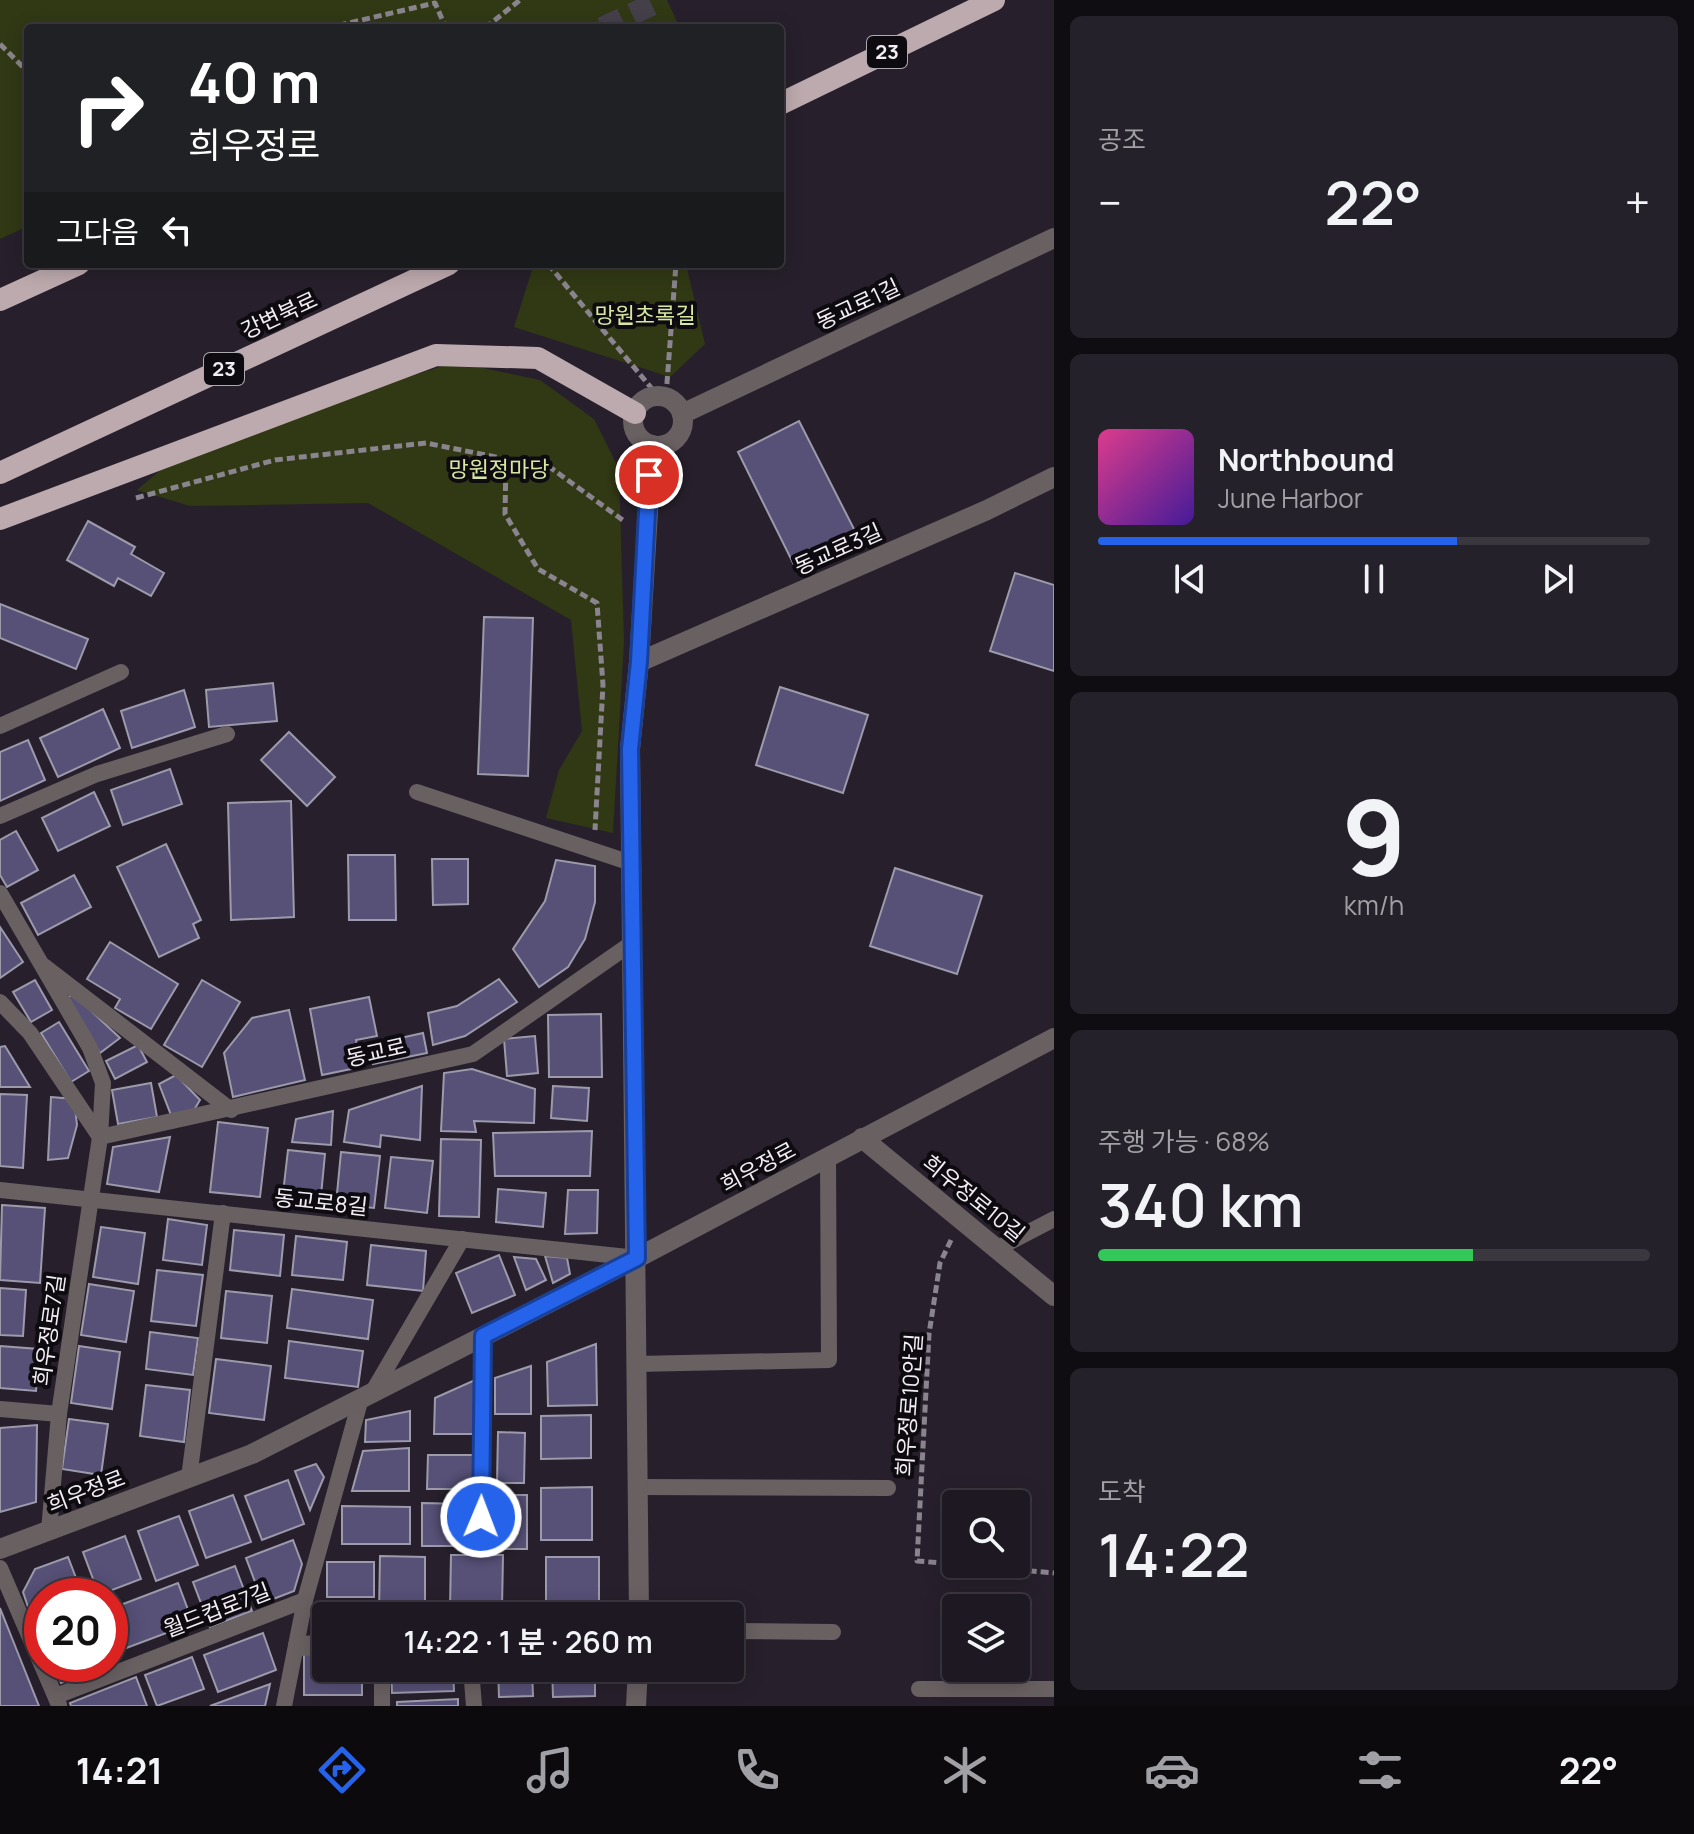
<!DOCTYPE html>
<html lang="ko">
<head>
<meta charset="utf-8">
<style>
	:root { --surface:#1d1821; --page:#25212a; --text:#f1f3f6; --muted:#a0a0a5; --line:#3b373f; --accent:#2563eb }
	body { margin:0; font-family:Manrope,"Noto Sans KR",sans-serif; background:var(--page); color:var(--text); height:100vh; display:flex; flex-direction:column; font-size:30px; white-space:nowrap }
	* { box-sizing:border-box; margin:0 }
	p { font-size:26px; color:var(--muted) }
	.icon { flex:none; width:44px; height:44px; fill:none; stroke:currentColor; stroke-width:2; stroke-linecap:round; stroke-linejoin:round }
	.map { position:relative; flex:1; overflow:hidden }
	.panel { display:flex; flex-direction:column; gap:16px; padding:16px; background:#100d12; width:640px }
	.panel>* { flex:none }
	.top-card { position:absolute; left:24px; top:24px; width:760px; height:244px; border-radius:8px; box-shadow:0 4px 20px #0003,0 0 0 2px var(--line); background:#202124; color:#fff; overflow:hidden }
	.controls { position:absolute; left:942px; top:1490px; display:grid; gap:16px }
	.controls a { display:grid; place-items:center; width:88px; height:88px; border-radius:8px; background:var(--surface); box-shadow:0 4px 20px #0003,0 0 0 2px var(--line); font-size:40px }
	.speed { position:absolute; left:24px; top:1578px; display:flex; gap:16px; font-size:40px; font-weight:700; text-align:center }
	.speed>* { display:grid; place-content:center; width:104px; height:104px; border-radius:50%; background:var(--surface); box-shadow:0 4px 20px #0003,0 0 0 2px var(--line); line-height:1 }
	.speed .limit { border:12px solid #d22; background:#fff; color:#111 }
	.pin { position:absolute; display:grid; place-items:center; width:68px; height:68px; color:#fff; margin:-34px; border:4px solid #fff; border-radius:50%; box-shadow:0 2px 8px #0007 }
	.me { position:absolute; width:88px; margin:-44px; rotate:1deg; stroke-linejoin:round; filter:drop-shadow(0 0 6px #0008) }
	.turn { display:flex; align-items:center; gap:28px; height:168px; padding:0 32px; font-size:36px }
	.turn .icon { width:104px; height:104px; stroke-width:2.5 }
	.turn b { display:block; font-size:56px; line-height:68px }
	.then { display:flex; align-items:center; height:76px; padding:0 32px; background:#0003; gap:16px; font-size:30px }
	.big { font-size:60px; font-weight:600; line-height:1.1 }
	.panel .tile { flex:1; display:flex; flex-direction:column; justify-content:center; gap:12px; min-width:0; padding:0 28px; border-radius:12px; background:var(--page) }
	.panel .dial { align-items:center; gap:0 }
	.dial b { font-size:104px; line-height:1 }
	.song { display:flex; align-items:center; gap:24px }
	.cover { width:96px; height:96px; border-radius:12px; background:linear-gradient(135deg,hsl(330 70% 55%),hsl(260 70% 35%)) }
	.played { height:8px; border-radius:4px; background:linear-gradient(90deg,var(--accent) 65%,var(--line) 65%) }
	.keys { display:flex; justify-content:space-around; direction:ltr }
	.heat { display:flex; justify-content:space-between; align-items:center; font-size:44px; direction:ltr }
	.charge { height:12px; border-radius:6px; background:linear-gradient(90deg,#34c759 68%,var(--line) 0) }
	.trip { position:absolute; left:312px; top:1602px; width:432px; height:80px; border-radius:8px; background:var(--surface); box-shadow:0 4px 20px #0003,0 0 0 2px var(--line); font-weight:600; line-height:80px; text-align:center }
	.tab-bar { display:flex; height:128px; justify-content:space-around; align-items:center; background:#0c0a0d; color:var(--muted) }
	.tab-bar .icon { width:56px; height:56px }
	.tab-bar .active { color:var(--accent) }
	.tab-bar b { font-size:36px; color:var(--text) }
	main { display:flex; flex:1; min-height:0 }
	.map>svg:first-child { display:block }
	.green { fill:#313814 }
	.building { fill:#575077; stroke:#9c9aab; stroke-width:2 }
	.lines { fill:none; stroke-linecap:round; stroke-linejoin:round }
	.trunk-tunnel { stroke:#453f4a; stroke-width:22; stroke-dasharray:22 11; stroke-linecap:butt }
	.path { stroke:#8a848e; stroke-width:5; stroke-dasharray:8 4; stroke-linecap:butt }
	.service { stroke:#696062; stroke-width:16 }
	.pedestrian { stroke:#696062; stroke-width:20 }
	.minor { stroke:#696062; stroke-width:20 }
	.tertiary { stroke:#696062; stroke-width:20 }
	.trunk { stroke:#bdaaae; stroke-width:22 }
	.route-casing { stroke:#184099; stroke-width:20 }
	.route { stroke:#2563eb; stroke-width:14 }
	.labels { text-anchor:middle; stroke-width:8; stroke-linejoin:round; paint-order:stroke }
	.shield { fill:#0e0b10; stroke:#aea9b0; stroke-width:2 }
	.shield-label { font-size:20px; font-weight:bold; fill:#f2edf5 }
	.street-label { font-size:22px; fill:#f2edf5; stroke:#0e0b10 }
	.park-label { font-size:22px; fill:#d7e7a0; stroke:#0e0b10 }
</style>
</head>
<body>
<main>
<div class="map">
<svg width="1054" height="1706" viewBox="0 0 1054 1706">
	<rect width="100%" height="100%" fill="#27202c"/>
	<g class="green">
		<path d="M 0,0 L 667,0 L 680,28 L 28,28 L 28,226 L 0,239 Z"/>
		<path d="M 534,264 L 686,264 L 705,344 L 670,377 L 514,327 Z"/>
		<path d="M 455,362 L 540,380 L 594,419 L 619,469 L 624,642 L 613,833 L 546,818 L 559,770 L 582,731 L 571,620 L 368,503 L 190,506 L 137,490 L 185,449 Z"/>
	</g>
	<g class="building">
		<path d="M 799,421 L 857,535 L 795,567 L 738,452 Z"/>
		<path d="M 88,521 L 135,547 L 131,554 L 164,573 L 151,596 L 118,578 L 114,586 L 67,560 Z"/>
		<path d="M 1015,573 L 1054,585 L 1054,671 L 990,651 Z"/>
		<path d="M 0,604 L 88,639 L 76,669 L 0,638 Z"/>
		<path d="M 484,617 L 533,618 L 528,776 L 478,774 Z"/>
		<path d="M 273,683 L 277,721 L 209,727 L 206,690 Z"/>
		<path d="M 780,687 L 868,715 L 843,793 L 756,765 Z"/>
		<path d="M 184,690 L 195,727 L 132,748 L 121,711 Z"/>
		<path d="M 103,709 L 120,748 L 58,777 L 40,738 Z"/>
		<path d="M 289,732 L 335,777 L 307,806 L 261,760 Z"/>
		<path d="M 28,740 L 45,780 L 0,801 L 0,752 Z"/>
		<path d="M 170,769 L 182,804 L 123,825 L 111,790 Z"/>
		<path d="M 94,792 L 110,826 L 58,851 L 42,818 Z"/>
		<path d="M 291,801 L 294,917 L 231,920 L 228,803 Z"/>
		<path d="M 16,831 L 38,870 L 7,887 L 0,875 L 0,840 Z"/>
		<path d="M 166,844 L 201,920 L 193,924 L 199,938 L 159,957 L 117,867 Z"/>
		<path d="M 348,855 L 395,855 L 396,920 L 349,920 Z"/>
		<path d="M 432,859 L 468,859 L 468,904 L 433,905 Z"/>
		<path d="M 556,860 L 595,866 L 595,902 L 585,939 L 568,967 L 539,987 L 513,949 L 545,901 Z"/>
		<path d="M 895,868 L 982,896 L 957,974 L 870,946 Z"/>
		<path d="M 74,875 L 91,907 L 38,935 L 21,903 Z"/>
		<path d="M 0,927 L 23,962 L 0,978 Z"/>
		<path d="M 110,942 L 178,984 L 151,1029 L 115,1008 L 120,999 L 87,979 Z"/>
		<path d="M 499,979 L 517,1002 L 465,1036 L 433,1045 L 428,1013 L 457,1006 Z"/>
		<path d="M 35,980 L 52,1010 L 31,1022 L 13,992 Z"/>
		<path d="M 202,980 L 240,1002 L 202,1067 L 164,1045 Z"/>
		<path d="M 73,994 L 120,1038 L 100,1053 L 66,999 Z"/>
		<path d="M 369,997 L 377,1036 L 356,1040 L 361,1067 L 322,1075 L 310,1009 Z"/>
		<path d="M 289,1010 L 305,1080 L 233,1097 L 224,1053 L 252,1018 Z"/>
		<path d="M 601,1014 L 602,1077 L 549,1077 L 548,1015 Z"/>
		<path d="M 59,1022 L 89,1071 L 71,1082 L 41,1033 Z"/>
		<path d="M 423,1033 L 427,1053 L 373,1064 L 369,1045 Z"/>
		<path d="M 535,1036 L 538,1073 L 507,1076 L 504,1039 Z"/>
		<path d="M 138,1045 L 147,1062 L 115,1079 L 106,1061 Z"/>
		<path d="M 5,1046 L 30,1087 L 0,1087 L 0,1047 Z"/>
		<path d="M 472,1069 L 535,1089 L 534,1123 L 474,1121 L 476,1132 L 441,1131 L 444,1073 Z"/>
		<path d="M 176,1075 L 200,1100 L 194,1110 L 171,1115 L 159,1084 Z"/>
		<path d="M 151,1083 L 157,1117 L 118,1124 L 112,1090 Z"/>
		<path d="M 422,1086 L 420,1140 L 381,1135 L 380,1147 L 344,1142 L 349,1110 Z"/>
		<path d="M 553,1086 L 589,1088 L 587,1121 L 551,1118 Z"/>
		<path d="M 0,1094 L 27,1095 L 23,1168 L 0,1166 Z"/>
		<path d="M 51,1097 L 74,1099 L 77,1125 L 68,1158 L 48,1160 Z"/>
		<path d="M 333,1111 L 331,1145 L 292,1142 L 296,1119 Z"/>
		<path d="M 218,1122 L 268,1128 L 260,1197 L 210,1192 Z"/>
		<path d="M 592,1131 L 590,1176 L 495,1176 L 493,1133 Z"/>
		<path d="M 170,1137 L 159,1192 L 107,1184 L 113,1147 Z"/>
		<path d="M 441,1139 L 481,1140 L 479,1217 L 439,1216 Z"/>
		<path d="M 288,1150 L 325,1154 L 320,1206 L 282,1202 Z"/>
		<path d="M 341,1152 L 380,1156 L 374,1208 L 336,1204 Z"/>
		<path d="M 391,1157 L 433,1161 L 427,1213 L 385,1208 Z"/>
		<path d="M 498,1189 L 546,1193 L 543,1227 L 496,1222 Z"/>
		<path d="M 568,1190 L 598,1190 L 597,1233 L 565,1234 Z"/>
		<path d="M 2,1205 L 45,1208 L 40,1283 L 0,1280 Z"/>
		<path d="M 168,1219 L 207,1225 L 202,1265 L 163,1260 Z"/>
		<path d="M 101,1227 L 145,1233 L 138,1284 L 93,1277 Z"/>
		<path d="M 234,1230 L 284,1235 L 280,1276 L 230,1270 Z"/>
		<path d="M 296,1236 L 347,1242 L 343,1280 L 292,1275 Z"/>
		<path d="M 371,1245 L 426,1251 L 423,1291 L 367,1285 Z"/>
		<path d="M 499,1255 L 515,1295 L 472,1313 L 456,1273 Z"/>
		<path d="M 545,1256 L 567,1258 L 570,1274 L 553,1283 Z"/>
		<path d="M 514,1257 L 536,1259 L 546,1280 L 526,1290 Z"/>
		<path d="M 157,1270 L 203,1275 L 196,1326 L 151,1321 Z"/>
		<path d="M 89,1284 L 134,1291 L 126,1342 L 81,1335 Z"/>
		<path d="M 0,1288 L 26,1290 L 23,1336 L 0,1335 Z"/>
		<path d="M 292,1289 L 373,1300 L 368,1339 L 287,1328 Z"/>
		<path d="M 226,1291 L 272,1296 L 267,1343 L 221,1338 Z"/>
		<path d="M 150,1332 L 198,1338 L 193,1375 L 146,1369 Z"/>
		<path d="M 289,1341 L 363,1351 L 358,1387 L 285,1378 Z"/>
		<path d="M 596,1344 L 597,1405 L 548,1406 L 547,1362 Z"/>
		<path d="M 0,1346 L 39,1349 L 36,1391 L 0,1388 Z"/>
		<path d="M 79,1346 L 120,1352 L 112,1409 L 71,1403 Z"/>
		<path d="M 216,1359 L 271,1366 L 264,1420 L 209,1413 Z"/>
		<path d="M 531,1366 L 531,1414 L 495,1414 L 495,1378 Z"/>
		<path d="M 475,1380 L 474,1434 L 434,1434 L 435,1398 Z"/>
		<path d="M 146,1385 L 190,1390 L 184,1442 L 140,1436 Z"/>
		<path d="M 410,1411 L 410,1441 L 365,1442 L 366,1420 Z"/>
		<path d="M 591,1415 L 591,1458 L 541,1459 L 541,1416 Z"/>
		<path d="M 69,1419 L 108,1424 L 101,1475 L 62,1469 Z"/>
		<path d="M 37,1425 L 36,1502 L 0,1512 L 0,1428 Z"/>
		<path d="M 498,1432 L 525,1433 L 524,1483 L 497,1483 Z"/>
		<path d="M 409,1448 L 409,1491 L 352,1491 L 363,1451 Z"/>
		<path d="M 428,1455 L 473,1455 L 473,1489 L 427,1489 Z"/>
		<path d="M 316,1464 L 324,1477 L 310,1510 L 295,1471 Z"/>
		<path d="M 288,1480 L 304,1524 L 262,1540 L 245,1496 Z"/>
		<path d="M 592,1487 L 592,1540 L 541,1540 L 541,1488 Z"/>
		<path d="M 233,1495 L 251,1542 L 206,1558 L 189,1511 Z"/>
		<path d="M 492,1495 L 527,1495 L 527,1549 L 491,1549 Z"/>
		<path d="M 422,1503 L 466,1504 L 466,1546 L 422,1546 Z"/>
		<path d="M 342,1506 L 410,1507 L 410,1544 L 342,1544 Z"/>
		<path d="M 179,1516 L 198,1565 L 156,1581 L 138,1531 Z"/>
		<path d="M 125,1536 L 141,1579 L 99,1595 L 83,1552 Z"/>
		<path d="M 293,1540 L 302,1564 L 294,1591 L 263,1603 L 246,1558 Z"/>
		<path d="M 451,1555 L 503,1555 L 502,1609 L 450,1609 Z"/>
		<path d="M 380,1556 L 425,1557 L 425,1613 L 379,1613 Z"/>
		<path d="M 68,1557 L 83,1596 L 42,1596 L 42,1615 L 32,1619 L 23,1592 L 35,1569 Z"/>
		<path d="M 546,1557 L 599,1557 L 599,1613 L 546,1614 Z"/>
		<rect x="327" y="1562" width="47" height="35"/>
		<path d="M 235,1566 L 252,1611 L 210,1627 L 193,1582 Z"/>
		<path d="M 178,1583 L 193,1623 L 113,1653 L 110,1609 Z"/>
		<path d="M 320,1603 L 361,1603 L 361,1616 L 326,1616 L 326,1630 L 320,1630 Z"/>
		<path d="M 0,1608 L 39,1706 L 0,1706 Z"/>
		<path d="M 263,1633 L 276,1670 L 218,1692 L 204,1655 Z"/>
		<path d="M 304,1653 L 326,1653 L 326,1668 L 362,1668 L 362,1695 L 304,1695 Z"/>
		<path d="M 192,1657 L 204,1689 L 157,1706 L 145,1675 Z"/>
		<path d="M 110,1661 L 111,1664 L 61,1683 L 53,1664 L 110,1664 Z"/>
		<path d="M 391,1668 L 453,1668 L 454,1691 L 392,1693 Z"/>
		<path d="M 498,1668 L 532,1668 L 533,1696 L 499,1697 Z"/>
		<path d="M 552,1668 L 595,1668 L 595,1696 L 553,1697 Z"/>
		<path d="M 136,1677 L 147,1706 L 71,1706 L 70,1703 Z"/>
		<path d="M 270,1684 L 265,1706 L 210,1706 Z"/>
		<path d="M 458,1699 L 458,1706 L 397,1706 L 397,1702 Z"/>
	</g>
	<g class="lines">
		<path class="trunk-tunnel" d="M 602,28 L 662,0"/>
		<g class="path">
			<path d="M 327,28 L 435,3 L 446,28"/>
			<path d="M 485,28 L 520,0"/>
			<path d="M 0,44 L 28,72"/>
			<path d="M 548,264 L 658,396"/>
			<path d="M 666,396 L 676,264"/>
			<path d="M 506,459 L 505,514 L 538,569 L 597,603 L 603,685 L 595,830"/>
			<path d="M 136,498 L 275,460 L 426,443 L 551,468 L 624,521"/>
			<path d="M 951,1240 L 940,1263 L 929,1334 L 917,1561 L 956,1564"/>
			<path d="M 957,1564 L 1054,1573"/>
		</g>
		<g class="service">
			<path d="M 0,726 L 121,672"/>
			<path d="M 417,792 L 631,863"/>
			<path d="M 0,816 L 97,774 L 227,734"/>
			<path d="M 0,893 L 90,1048 L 103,1083 L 100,1137 L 59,1414 L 49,1531"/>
			<path d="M 44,966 L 231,1110"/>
			<path d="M 0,1002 L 30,1033 L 100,1137 L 473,1054 L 632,943"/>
			<path d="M 0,1190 L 637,1258"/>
			<path d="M 998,1248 L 1054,1219"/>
			<path d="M 636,1364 L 829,1360 L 828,1157"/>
			<path d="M 372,1393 L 462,1239"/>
			<path d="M 0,1409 L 59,1414"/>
			<path d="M 189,1478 L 223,1213"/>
			<path d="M 637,1487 L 888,1488"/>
			<path d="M 481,1547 L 483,1336"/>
			<path d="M 0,1568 L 59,1705"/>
			<path d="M 730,1631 L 833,1632"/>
			<path d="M 471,1668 L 474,1706"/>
			<path d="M 919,1689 L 1054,1689"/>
			<path d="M 56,1696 L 305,1600"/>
			<path d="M 284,1706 L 305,1600 L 361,1398"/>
			<path d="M 382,1706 L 382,1668"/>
		</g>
		<path class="pedestrian" d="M 298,1646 L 326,1645"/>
		<g class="minor">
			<path d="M 682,414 L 1054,238"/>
			<path d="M 639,662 L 987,510 L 1054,477"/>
			<path d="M 862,1138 L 1054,1296"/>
		</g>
		<g class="tertiary">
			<circle cx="658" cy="421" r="25"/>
			<path d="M 0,1549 L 252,1454 L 637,1258 L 1054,1038"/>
			<path d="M 639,1616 L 630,749 L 639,662 L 652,445"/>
			<path d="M 636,1706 L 638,1668"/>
		</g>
		<g class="trunk">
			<path d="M 780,104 L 994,0"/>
			<path d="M 0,300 L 79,264"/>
			<path d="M 0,473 L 449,264"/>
			<path d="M 0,519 L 436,355 L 538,358 L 635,413"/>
		</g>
	</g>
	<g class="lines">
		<g class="route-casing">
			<path id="route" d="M 481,1517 L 483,1336 L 637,1258 L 630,749 L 639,662 L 649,475"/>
		</g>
		<use href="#route" class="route"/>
	</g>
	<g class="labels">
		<g class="shield">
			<rect x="867" y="36" width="40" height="32" rx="6"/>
			<rect x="204" y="353" width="40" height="32" rx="6"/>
		</g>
		<g class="shield-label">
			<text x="887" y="59">23</text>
			<text x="224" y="376">23</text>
		</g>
		<g class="street-label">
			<text transform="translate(858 304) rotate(-25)" y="8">동교로1길</text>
			<text transform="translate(279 315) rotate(-25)" y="8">강변북로</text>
			<text transform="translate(838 549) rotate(-24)" y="8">동교로3길</text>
			<text transform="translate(376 1052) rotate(-13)" y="8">동교로</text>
			<text transform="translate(758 1167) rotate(-28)" y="8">희우정로</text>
			<text transform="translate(974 1198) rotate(39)" y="8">희우정로10길</text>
			<text transform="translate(321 1202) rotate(6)" y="8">동교로8길</text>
			<text transform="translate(49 1330) rotate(-82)" y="8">희우정로7길</text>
			<text transform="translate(909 1405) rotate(-86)" y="8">희우정로10안길</text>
			<text transform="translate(86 1491) rotate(-21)" y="8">희우정로</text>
			<text transform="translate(217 1610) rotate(-21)" y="8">월드컵로7길</text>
		</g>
		<g class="park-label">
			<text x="645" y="323">망원초록길</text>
			<text x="499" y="477">망원정마당</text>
		</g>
	</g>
</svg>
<div class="controls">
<a><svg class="icon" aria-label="search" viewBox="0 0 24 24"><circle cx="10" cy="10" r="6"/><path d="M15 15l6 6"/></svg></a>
<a><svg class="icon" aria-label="layers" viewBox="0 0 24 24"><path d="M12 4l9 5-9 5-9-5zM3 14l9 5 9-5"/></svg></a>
</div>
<div class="speed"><div class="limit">20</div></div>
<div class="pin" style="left:649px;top:475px;background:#d93025"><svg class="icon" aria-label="arrive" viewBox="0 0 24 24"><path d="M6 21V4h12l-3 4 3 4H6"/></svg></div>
<svg class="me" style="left:481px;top:1517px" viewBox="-20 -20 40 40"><circle r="17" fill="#2563eb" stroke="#fff" stroke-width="3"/><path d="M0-11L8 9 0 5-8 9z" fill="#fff"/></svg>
<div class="trip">14:22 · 1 분 · 260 m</div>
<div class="top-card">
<div class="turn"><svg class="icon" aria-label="right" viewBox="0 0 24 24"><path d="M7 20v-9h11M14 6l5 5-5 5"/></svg><div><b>40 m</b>희우정로</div></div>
<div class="then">그다음<svg class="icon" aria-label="left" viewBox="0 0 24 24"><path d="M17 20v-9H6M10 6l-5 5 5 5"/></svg></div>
</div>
</div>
<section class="panel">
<div class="tile"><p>공조</p>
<div class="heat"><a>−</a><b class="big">22°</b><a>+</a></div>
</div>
<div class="tile">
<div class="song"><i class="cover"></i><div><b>Northbound</b><p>June Harbor</p></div></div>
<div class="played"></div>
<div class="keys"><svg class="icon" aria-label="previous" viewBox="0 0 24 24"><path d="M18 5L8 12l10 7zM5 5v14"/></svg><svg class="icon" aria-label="pause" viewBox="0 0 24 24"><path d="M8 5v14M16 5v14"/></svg><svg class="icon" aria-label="next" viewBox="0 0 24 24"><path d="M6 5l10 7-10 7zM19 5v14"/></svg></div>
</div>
<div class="tile dial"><b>9</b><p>km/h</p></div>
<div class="tile"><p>주행 가능 · 68%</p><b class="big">340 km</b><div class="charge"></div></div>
<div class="tile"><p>도착</p><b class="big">14:22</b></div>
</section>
</main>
<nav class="tab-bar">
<b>14:21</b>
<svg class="icon active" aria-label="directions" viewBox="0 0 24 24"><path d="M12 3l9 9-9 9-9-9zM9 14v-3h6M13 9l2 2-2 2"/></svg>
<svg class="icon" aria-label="music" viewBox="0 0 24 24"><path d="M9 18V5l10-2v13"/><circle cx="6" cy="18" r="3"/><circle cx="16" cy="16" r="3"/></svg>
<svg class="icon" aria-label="phone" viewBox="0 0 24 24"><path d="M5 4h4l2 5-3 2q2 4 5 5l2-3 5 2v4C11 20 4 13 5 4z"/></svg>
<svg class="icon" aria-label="climate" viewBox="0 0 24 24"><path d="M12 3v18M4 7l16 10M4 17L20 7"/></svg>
<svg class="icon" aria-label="car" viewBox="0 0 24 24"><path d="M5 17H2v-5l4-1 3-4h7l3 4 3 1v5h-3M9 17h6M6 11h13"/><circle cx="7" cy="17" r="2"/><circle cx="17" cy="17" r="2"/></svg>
<svg class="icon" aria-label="filters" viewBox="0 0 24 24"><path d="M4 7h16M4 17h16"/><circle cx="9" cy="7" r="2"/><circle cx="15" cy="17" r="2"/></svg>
<b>22°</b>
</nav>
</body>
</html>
